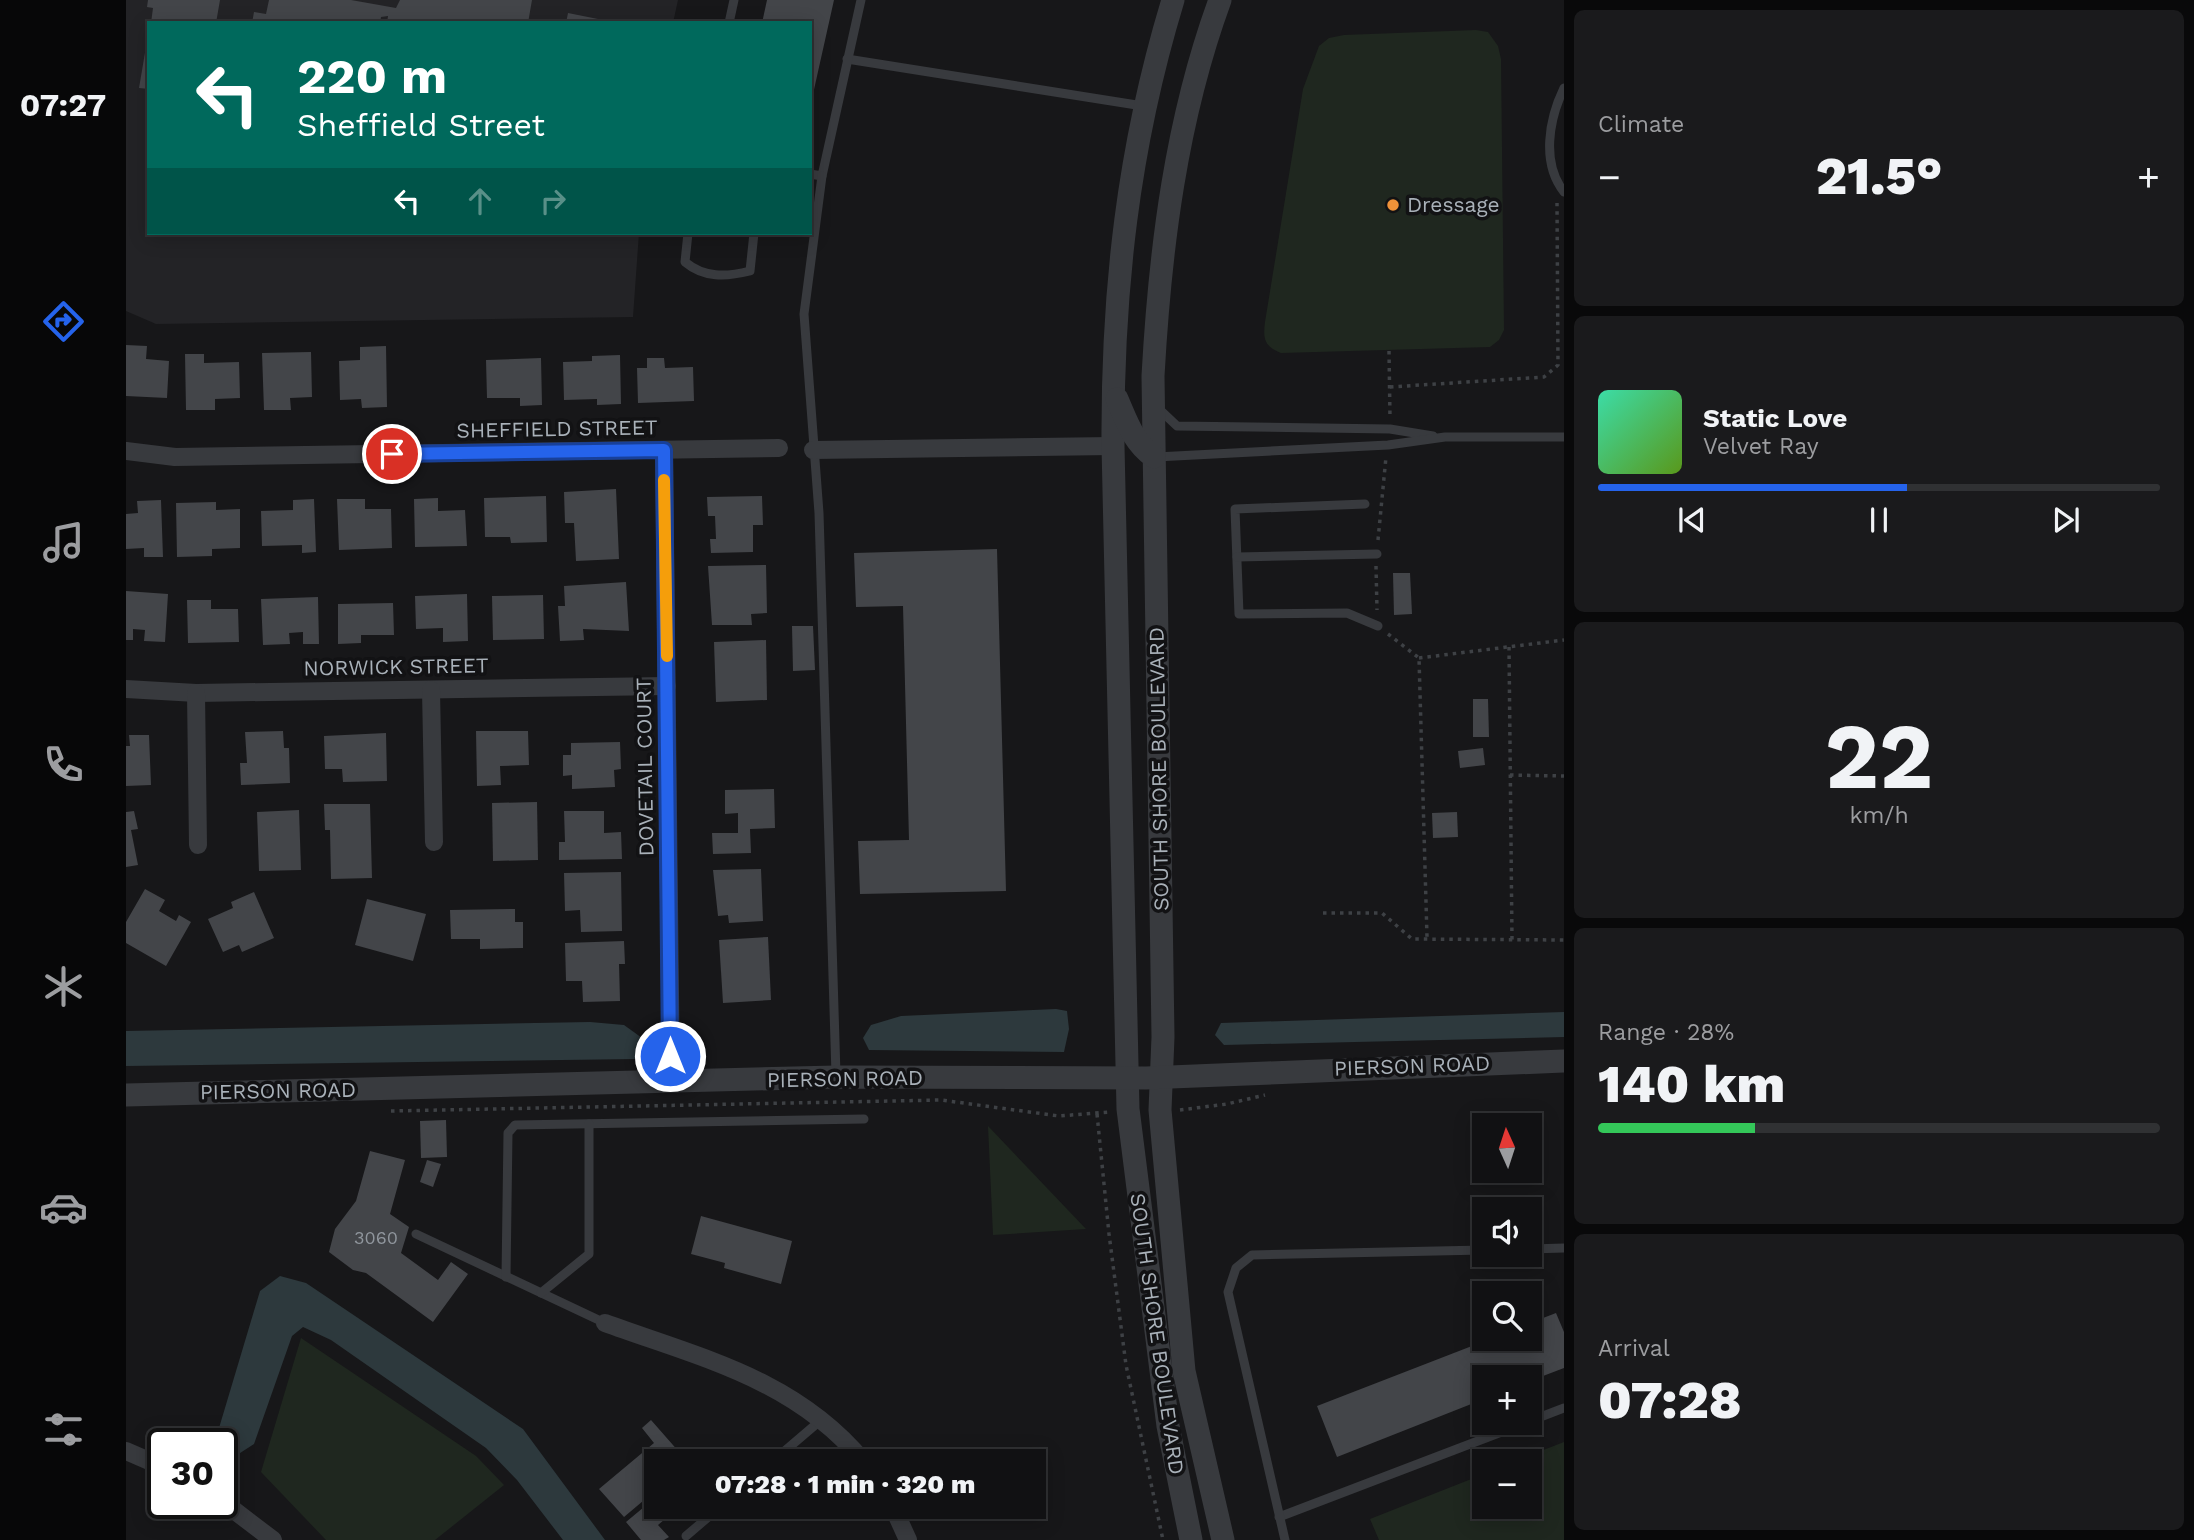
<!DOCTYPE html>
<html lang="en">
<head>
<meta charset="utf-8">
<style>
	:root { --surface:#111113; --page:#1a1a1c; --text:#f1f3f6; --muted:#9c9da0; --line:#303133; --accent:#2563eb }
	body { margin:0; font-family:"Work Sans",sans-serif; background:var(--page); color:var(--text); height:100vh; display:flex; flex-direction:column; font-size:26px; white-space:nowrap }
	* { box-sizing:border-box; margin:0 }
	p { font-size:23px; color:var(--muted) }
	.icon { flex:none; width:38px; height:38px; fill:none; stroke:currentColor; stroke-width:2; stroke-linecap:round; stroke-linejoin:round }
	.map { position:relative; flex:1; overflow:hidden }
	.sheet { display:flex; flex-direction:column; gap:10px; padding:10px; background:#09090a; width:630px }
	.sheet>* { flex:none }
	.guide { position:absolute; left:21px; top:21px; width:665px; height:214px; border-radius:0px; box-shadow:0 4px 18px #0003,0 0 0 2px var(--line); background:#00695c; color:#fff; overflow:hidden }
	.needle { width:46px; rotate:357deg }
	.tools { position:absolute; left:1346px; top:1113px; display:grid; gap:14px }
	.tools a { display:grid; place-items:center; width:70px; height:70px; border-radius:0px; background:var(--surface); box-shadow:0 4px 18px #0003,0 0 0 2px var(--line); font-size:35px }
	.speed { position:absolute; left:21px; top:1428px; display:flex; gap:14px; font-size:35px; font-weight:700; text-align:center }
	.speed>* { display:grid; place-content:center; width:91px; height:91px; border-radius:50%; background:var(--surface); box-shadow:0 4px 18px #0003,0 0 0 2px var(--line); line-height:1 }
	.speed .limit { border:4px solid #111; border-radius:10px; background:#fff; color:#111 }
	.pin { position:absolute; display:grid; place-items:center; width:60px; height:60px; color:#fff; margin:-30px; border:4px solid #fff; border-radius:50%; box-shadow:0 2px 7px #0007 }
	.me { position:absolute; width:77px; margin:-38px; rotate:0deg; stroke-linejoin:round; filter:drop-shadow(0 0 5px #0008) }
	.turn { display:flex; align-items:center; gap:24px; height:147px; padding:0 35px; font-size:32px }
	.turn .icon { width:91px; height:91px; stroke-width:2.5 }
	.turn b { display:block; font-size:49px; line-height:60px }
	.lanes { display:flex; align-items:center; height:66px; padding:0 35px; background:#0003; justify-content:center; gap:35px; direction:ltr }
	.lanes .off { opacity:.35 }
	.big { font-size:52px; font-weight:800; line-height:1.1 }
	.sheet .card { flex:1; display:flex; flex-direction:column; justify-content:center; gap:10px; min-width:0; padding:0 24px; border-radius:10px; background:var(--page) }
	.sheet .dial { align-items:center; gap:0 }
	.dial b { font-size:91px; line-height:1 }
	.song { display:flex; align-items:center; gap:21px }
	.cover { width:84px; height:84px; border-radius:10px; background:linear-gradient(135deg,hsl(160 70% 55%),hsl(90 70% 35%)) }
	.played { height:7px; border-radius:4px; background:linear-gradient(90deg,var(--accent) 55%,var(--line) 55%) }
	.keys { display:flex; justify-content:space-around; direction:ltr }
	.heat { display:flex; justify-content:space-between; align-items:center; font-size:38px; direction:ltr }
	.charge { height:10px; border-radius:5px; background:linear-gradient(90deg,#34c759 28%,var(--line) 0) }
	.trip { position:absolute; left:518px; top:1449px; width:402px; height:70px; border-radius:0px; background:var(--surface); box-shadow:0 4px 18px #0003,0 0 0 2px var(--line); font-weight:800; line-height:70px; text-align:center }
	main { display:flex; flex:1; min-height:0 }
	.tabs { display:flex; flex-direction:column; width:126px; justify-content:space-around; align-items:center; background:#070708; color:var(--muted) }
	.tabs .icon { width:49px; height:49px }
	.tabs .selected { color:var(--accent) }
	.tabs b { font-size:32px; color:var(--text) }
	.map>svg:first-child { display:block }
	.built { fill:#232326 }
	.green { fill:#1f271f }
	.water { fill:#2d393d }
	.building { fill:#434549 }
	.lines { fill:none; stroke-linecap:round; stroke-linejoin:round }
	.path { stroke:#3e4145; stroke-width:3.5; stroke-dasharray:3.5 5; stroke-linecap:butt }
	.service { stroke:#383a3e; stroke-width:9 }
	.minor { stroke:#383a3e; stroke-width:18 }
	.tertiary { stroke:#383a3e; stroke-width:23 }
	.route-casing { stroke:#184099; stroke-width:18 }
	.route { stroke:#2563eb; stroke-width:12 }
	.slow { stroke:#f59e0b; stroke-width:12 }
	.poi-dot { fill:#ef9239; stroke:#121214; stroke-width:2.5 }
	.labels { text-anchor:middle; stroke-width:7; stroke-linejoin:round; paint-order:stroke }
	.number-label { font-size:18px; fill:#90969d }
	.poi-label { font-size:21px; fill:#a9b1b9; stroke:#121214; text-anchor:start }
	.street-label { font-size:21px; fill:#a9b1b9; stroke:#121214 }
</style>
</head>
<body>
<main>
<nav class="tabs">
<b>07:27</b>
<svg class="icon selected" aria-label="directions" viewBox="0 0 24 24"><path d="M12 3l9 9-9 9-9-9zM9 14v-3h6M13 9l2 2-2 2"/></svg>
<svg class="icon" aria-label="music" viewBox="0 0 24 24"><path d="M9 18V5l10-2v13"/><circle cx="6" cy="18" r="3"/><circle cx="16" cy="16" r="3"/></svg>
<svg class="icon" aria-label="phone" viewBox="0 0 24 24"><path d="M5 4h4l2 5-3 2q2 4 5 5l2-3 5 2v4C11 20 4 13 5 4z"/></svg>
<svg class="icon" aria-label="climate" viewBox="0 0 24 24"><path d="M12 3v18M4 7l16 10M4 17L20 7"/></svg>
<svg class="icon" aria-label="car" viewBox="0 0 24 24"><path d="M5 17H2v-5l4-1 3-4h7l3 4 3 1v5h-3M9 17h6M6 11h13"/><circle cx="7" cy="17" r="2"/><circle cx="17" cy="17" r="2"/></svg>
<svg class="icon" aria-label="filters" viewBox="0 0 24 24"><path d="M4 7h16M4 17h16"/><circle cx="9" cy="7" r="2"/><circle cx="15" cy="17" r="2"/></svg>
</nav>
<div class="map">
<svg width="1438" height="1540" viewBox="0 0 1438 1540">
	<rect width="100%" height="100%" fill="#171719"/>
	<path class="built" d="M 0,0 L 552,0 L 547,23 L 23,23 L 23,233 L 513,233 L 507,317 L 30,324 L 0,311 Z"/>
	<g class="green">
		<path d="M 1350,30 L 1362,32 L 1372,46 L 1375,59 L 1378,330 L 1373,340 L 1364,347 L 1155,353 C 1138,346 1137,339 1139,322 L 1177,89 L 1193,46 L 1203,38 L 1218,35 Z"/>
		<path d="M 862,1126 L 960,1229 L 867,1235 Z"/>
		<path d="M 175,1338 L 350,1456 L 378,1485 L 309,1540 L 200,1540 L 135,1472 Z"/>
		<path d="M 1438,1442 L 1438,1540 L 1253,1540 L 1244,1519 L 1358,1474 L 1358,1507 L 1404,1507 L 1404,1461 L 1389,1461 Z"/>
	</g>
	<g class="water">
		<path d="M 930,1009 L 941,1011 L 943,1029 L 938,1052 L 743,1050 L 737,1038 L 745,1025 L 775,1016 Z"/>
		<path d="M 1438,1012 L 1438,1037 L 1098,1045 L 1089,1035 L 1095,1023 Z"/>
		<path d="M 464,1022 L 498,1025 L 523,1043 L 509,1059 L 0,1066 L 0,1031 Z"/>
		<path d="M 154,1276 L 180,1283 L 397,1429 L 479,1540 L 437,1540 L 391,1480 L 360,1448 L 205,1340 L 177,1327 L 166,1336 L 128,1444 L 111,1455 L 97,1451 L 93,1428 L 134,1291 Z"/>
	</g>
	<g class="building">
		<path d="M 22,0 L 94,0 L 90,23 L 25,23 L 27,8 L 21,7 Z"/>
		<path d="M 143,0 L 225,0 L 270,8 L 274,0 L 406,0 L 402,23 L 261,23 L 262,16 L 255,17 L 254,23 L 126,23 L 128,12 L 140,14 Z"/>
		<path d="M 641,0 L 708,0 L 685,103 L 684,23 L 636,23 Z"/>
		<path d="M 442,13 L 477,20 L 477,23 L 440,23 Z"/>
		<path d="M 21,41 L 23,41 L 23,89 L 13,88 Z"/>
		<path d="M 0,345 L 21,346 L 20,359 L 43,361 L 41,398 L 0,396 Z"/>
		<path d="M 260,346 L 261,407 L 236,408 L 235,399 L 214,400 L 213,361 L 234,360 L 234,347 Z"/>
		<path d="M 185,352 L 186,397 L 164,398 L 165,410 L 138,410 L 136,353 Z"/>
		<path d="M 59,354 L 78,354 L 78,363 L 113,362 L 114,398 L 89,399 L 89,410 L 60,410 Z"/>
		<path d="M 494,355 L 495,404 L 471,405 L 471,399 L 438,400 L 437,362 L 466,361 L 466,356 Z"/>
		<path d="M 415,358 L 416,405 L 394,406 L 394,398 L 361,398 L 360,360 Z"/>
		<path d="M 521,358 L 538,358 L 539,368 L 567,367 L 568,401 L 512,403 L 511,368 L 521,368 Z"/>
		<path d="M 490,489 L 493,559 L 450,561 L 448,523 L 439,523 L 438,492 Z"/>
		<path d="M 420,496 L 421,542 L 385,543 L 384,537 L 359,537 L 358,498 Z"/>
		<path d="M 636,496 L 637,525 L 627,525 L 627,552 L 585,553 L 584,539 L 590,539 L 589,516 L 582,516 L 581,497 Z"/>
		<path d="M 312,498 L 312,511 L 339,510 L 341,546 L 289,547 L 288,499 Z"/>
		<path d="M 188,499 L 190,552 L 176,553 L 176,545 L 136,546 L 135,511 L 167,510 L 167,500 Z"/>
		<path d="M 211,499 L 239,499 L 239,509 L 265,509 L 266,548 L 213,550 Z"/>
		<path d="M 35,500 L 37,557 L 18,557 L 18,548 L 0,549 L 0,514 L 12,513 L 11,501 Z"/>
		<path d="M 90,502 L 90,510 L 114,509 L 114,548 L 86,549 L 86,556 L 51,557 L 50,503 Z"/>
		<path d="M 871,549 L 880,891 L 734,894 L 732,841 L 783,840 L 777,606 L 730,607 L 728,553 Z"/>
		<path d="M 640,565 L 641,613 L 625,614 L 626,625 L 586,625 L 582,566 Z"/>
		<path d="M 1267,573 L 1284,573 L 1286,614 L 1268,615 Z"/>
		<path d="M 500,582 L 503,631 L 457,629 L 458,640 L 434,641 L 432,606 L 439,606 L 438,586 Z"/>
		<path d="M 0,591 L 42,594 L 39,642 L 18,641 L 19,630 L 7,629 L 7,640 L 0,640 Z"/>
		<path d="M 341,594 L 342,641 L 317,642 L 317,628 L 290,629 L 289,596 Z"/>
		<path d="M 417,595 L 418,639 L 367,640 L 366,596 Z"/>
		<path d="M 192,597 L 193,644 L 177,644 L 177,632 L 163,633 L 164,644 L 137,645 L 135,599 Z"/>
		<path d="M 61,600 L 85,600 L 85,609 L 112,609 L 113,642 L 62,643 Z"/>
		<path d="M 267,603 L 268,635 L 235,635 L 235,643 L 212,644 L 212,604 Z"/>
		<path d="M 666,626 L 687,626 L 689,670 L 667,671 Z"/>
		<path d="M 640,640 L 641,700 L 590,702 L 588,642 Z"/>
		<path d="M 1347,699 L 1362,699 L 1363,737 L 1347,737 Z"/>
		<path d="M 157,731 L 158,748 L 163,748 L 164,783 L 115,785 L 114,763 L 121,763 L 119,732 Z"/>
		<path d="M 350,731 L 402,731 L 403,765 L 374,766 L 375,785 L 351,786 Z"/>
		<path d="M 260,733 L 261,781 L 217,782 L 216,769 L 199,769 L 198,736 Z"/>
		<path d="M 3,735 L 23,735 L 25,785 L 0,786 L 0,746 L 4,746 Z"/>
		<path d="M 494,742 L 495,769 L 488,770 L 489,787 L 446,789 L 446,775 L 437,776 L 437,755 L 445,755 L 445,743 Z"/>
		<path d="M 1357,748 L 1359,765 L 1334,768 L 1332,751 Z"/>
		<path d="M 648,789 L 649,828 L 624,829 L 625,853 L 587,854 L 586,833 L 612,833 L 612,813 L 599,814 L 599,790 Z"/>
		<path d="M 411,802 L 412,860 L 367,861 L 366,803 Z"/>
		<path d="M 198,804 L 244,804 L 246,878 L 205,879 L 204,830 L 199,830 Z"/>
		<path d="M 173,810 L 175,870 L 133,871 L 131,812 Z"/>
		<path d="M 8,811 L 12,829 L 5,830 L 12,865 L 0,867 L 0,812 Z"/>
		<path d="M 438,811 L 478,811 L 478,833 L 495,832 L 496,859 L 433,860 L 433,842 L 439,842 Z"/>
		<path d="M 1331,812 L 1332,837 L 1307,838 L 1306,813 Z"/>
		<path d="M 635,869 L 637,921 L 603,923 L 602,915 L 592,916 L 587,870 Z"/>
		<path d="M 495,872 L 496,931 L 455,932 L 454,910 L 439,911 L 438,873 Z"/>
		<path d="M 19,889 L 39,900 L 33,911 L 50,921 L 53,915 L 65,922 L 40,966 L 0,943 L 0,922 Z"/>
		<path d="M 128,892 L 148,938 L 116,952 L 113,945 L 97,952 L 82,919 L 107,908 L 105,902 Z"/>
		<path d="M 241,899 L 300,914 L 287,961 L 229,945 Z"/>
		<path d="M 389,909 L 389,922 L 397,922 L 397,948 L 354,949 L 354,939 L 325,939 L 324,910 Z"/>
		<path d="M 642,937 L 645,1000 L 597,1003 L 593,940 Z"/>
		<path d="M 498,941 L 499,964 L 493,964 L 494,1001 L 457,1002 L 456,981 L 440,981 L 439,943 Z"/>
		<path d="M 320,1120 L 321,1157 L 295,1158 L 294,1121 Z"/>
		<path d="M 244,1151 L 279,1160 L 264,1214 L 283,1227 L 275,1253 L 312,1280 L 325,1262 L 342,1274 L 307,1322 L 240,1273 L 227,1270 L 203,1252 L 209,1229 L 230,1201 Z"/>
		<path d="M 301,1160 L 315,1164 L 307,1187 L 294,1182 Z"/>
		<path d="M 575,1216 L 666,1241 L 655,1284 L 598,1268 L 599,1263 L 565,1254 Z"/>
		<path d="M 1430,1313 L 1438,1332 L 1438,1368 L 1404,1381 L 1404,1377 L 1358,1377 L 1358,1399 L 1211,1457 L 1191,1406 L 1364,1339 L 1404,1339 L 1404,1323 Z"/>
		<path d="M 525,1420 L 561,1461 L 530,1461 L 530,1490 L 498,1517 L 473,1489 L 528,1443 L 516,1428 Z"/>
		<path d="M 530,1497 L 530,1507 L 553,1507 L 532,1525 L 543,1537 L 538,1540 L 515,1540 L 500,1522 Z"/>
	</g>
	<g class="lines">
		<g class="path">
			<path d="M 1263,351 L 1264,418"/>
			<path d="M 1264,387 L 1418,377 L 1432,365 L 1431,203"/>
			<path d="M 1252,540 L 1260,457"/>
			<path d="M 1250,566 L 1251,610"/>
			<path d="M 1262,634 L 1293,658 L 1301,937"/>
			<path d="M 1383,647 L 1386,940"/>
			<path d="M 1293,658 L 1438,640"/>
			<path d="M 1384,775 L 1438,776"/>
			<path d="M 1197,913 L 1256,913 L 1286,939 L 1438,940"/>
			<path d="M 1054,1110 L 1101,1104 L 1139,1095"/>
			<path d="M 265,1111 L 815,1100 L 933,1116 L 983,1112"/>
			<path d="M 971,1114 L 983,1234 L 1000,1365 L 1037,1540"/>
		</g>
		<g class="service">
			<path d="M 603,23 L 608,0"/>
			<path d="M 721,59 L 1017,106"/>
			<path d="M 1438,88 C 1423,119 1415,163 1438,192"/>
			<path d="M 684,174 L 696,176 L 735,0"/>
			<path d="M 696,176 L 678,314 L 693,513 L 710,1075"/>
			<path d="M 562,233 L 559,262 C 578,278 600,277 624,271 L 628,233"/>
			<path d="M 1032,408 L 1051,426 L 1264,429 L 1307,436"/>
			<path d="M 1030,457 L 1262,445 L 1319,437 L 1438,437"/>
			<path d="M 1239,504 L 1109,509 L 1113,614 L 1221,613 L 1252,626"/>
			<path d="M 1111,557 L 1251,554"/>
			<path d="M 290,1234 L 479,1323"/>
			<path d="M 1404,1249 L 1438,1248"/>
			<path d="M 380,1277 L 382,1133 L 389,1125 L 738,1119"/>
			<path d="M 415,1293 L 463,1254 L 463,1124"/>
			<path d="M 1404,1421 L 1438,1408"/>
			<path d="M 647,1461 L 695,1420"/>
			<path d="M 1153,1517 L 1399,1423"/>
			<path d="M 560,1536 L 594,1507"/>
			<path d="M 1159,1540 L 1102,1292 L 1110,1268 L 1126,1255 L 1358,1250"/>
		</g>
		<g class="minor">
			<path d="M 538,450 L 545,1083"/>
			<path d="M 687,450 L 987,446"/>
			<path d="M 0,451 L 49,457 L 653,448"/>
			<path d="M 0,689 L 70,693 L 541,686"/>
			<path d="M 305,690 L 308,842"/>
			<path d="M 70,693 L 72,845"/>
			<path d="M 479,1323 C 575,1358 669,1379 737,1461"/>
			<path d="M 0,1451 L 37,1467"/>
			<path d="M 96,1501 L 147,1540"/>
			<path d="M 767,1507 L 782,1540"/>
		</g>
		<g class="tertiary">
			<path d="M 1047,0 C 1002,148 986,291 987,446 L 1002,1109 L 1042,1426 L 1065,1540"/>
			<path d="M 1094,0 C 1050,120 1034,249 1027,376 L 1037,1037 L 1034,1110 L 1058,1371 L 1097,1540"/>
			<path d="M 991,399 C 1001,422 1007,442 1028,457"/>
			<path d="M 0,1095 L 710,1077 L 1020,1078 L 1438,1061"/>
		</g>
	</g>
	<g class="lines">
		<g class="route-casing">
			<path id="route" d="M 266,454 L 538,450 L 544,1056"/>
		</g>
		<use href="#route" class="route"/>
		<path class="slow" d="M 538,480 L 541,656"/>
	</g>
	<circle class="poi-dot" cx="1267" cy="205" r="7"/>
	<g class="labels">
		<g class="number-label">
			<text x="250" y="1244">3060</text>
		</g>
		<g class="poi-label">
			<text x="1281" y="212">Dressage</text>
		</g>
		<g class="street-label">
			<text transform="translate(431 429) rotate(-1)" y="7">SHEFFIELD STREET</text>
			<text transform="translate(270 667) rotate(-1)" y="7">NORWICK STREET</text>
			<text transform="translate(519 767) rotate(-91)" y="7">DOVETAIL COURT</text>
			<text transform="translate(1033 769) rotate(-91)" y="7">SOUTH SHORE BOULEVARD</text>
			<text transform="translate(1286 1066) rotate(-2)" y="7">PIERSON ROAD</text>
			<text transform="translate(719 1079) rotate(-1)" y="7">PIERSON ROAD</text>
			<text transform="translate(152 1091) rotate(-1)" y="7">PIERSON ROAD</text>
			<text transform="translate(1031 1334) rotate(82)" y="7">SOUTH SHORE BOULEVARD</text>
		</g>
	</g>
</svg>
<div class="tools">
<a><svg class="needle" viewBox="-14 -14 28 28"><path d="M0-13l5 13h-10z" fill="#e53935"/><path d="M0 13l5-13h-10z" fill="#9c9da0"/></svg></a>
<a><svg class="icon" aria-label="sound" viewBox="0 0 24 24"><path d="M4 9h4l5-4v14l-5-4H4zM17 9q2 3 0 6"/></svg></a>
<a><svg class="icon" aria-label="search" viewBox="0 0 24 24"><circle cx="10" cy="10" r="6"/><path d="M15 15l6 6"/></svg></a>
<a>+</a>
<a>−</a>
</div>
<div class="speed"><div class="limit">30</div></div>
<div class="pin" style="left:266px;top:454px;background:#d93025"><svg class="icon" aria-label="arrive" viewBox="0 0 24 24"><path d="M6 21V4h12l-3 4 3 4H6"/></svg></div>
<svg class="me" style="left:544px;top:1056px" viewBox="-20 -20 40 40"><circle r="17" fill="#2563eb" stroke="#fff" stroke-width="3"/><path d="M0-11L8 9 0 5-8 9z" fill="#fff"/></svg>
<div class="trip">07:28 · 1 min · 320 m</div>
<div class="guide">
<div class="turn"><svg class="icon" aria-label="left" viewBox="0 0 24 24"><path d="M17 20v-9H6M10 6l-5 5 5 5"/></svg><div><b>220 m</b>Sheffield Street</div></div>
<div class="lanes"><svg class="icon" aria-label="left" viewBox="0 0 24 24"><path d="M17 20v-9H6M10 6l-5 5 5 5"/></svg><svg class="icon off" aria-label="ahead" viewBox="0 0 24 24"><path d="M12 20V5M6 11l6-6 6 6"/></svg><svg class="icon off" aria-label="right" viewBox="0 0 24 24"><path d="M7 20v-9h11M14 6l5 5-5 5"/></svg></div>
</div>
</div>
<section class="sheet">
<div class="card"><p>Climate</p>
<div class="heat"><a>−</a><b class="big">21.5°</b><a>+</a></div>
</div>
<div class="card">
<div class="song"><i class="cover"></i><div><b>Static Love</b><p>Velvet Ray</p></div></div>
<div class="played"></div>
<div class="keys"><svg class="icon" aria-label="previous" viewBox="0 0 24 24"><path d="M18 5L8 12l10 7zM5 5v14"/></svg><svg class="icon" aria-label="pause" viewBox="0 0 24 24"><path d="M8 5v14M16 5v14"/></svg><svg class="icon" aria-label="next" viewBox="0 0 24 24"><path d="M6 5l10 7-10 7zM19 5v14"/></svg></div>
</div>
<div class="card dial"><b>22</b><p>km/h</p></div>
<div class="card"><p>Range · 28%</p><b class="big">140 km</b><div class="charge"></div></div>
<div class="card"><p>Arrival</p><b class="big">07:28</b></div>
</section>
</main>
</body>
</html>
